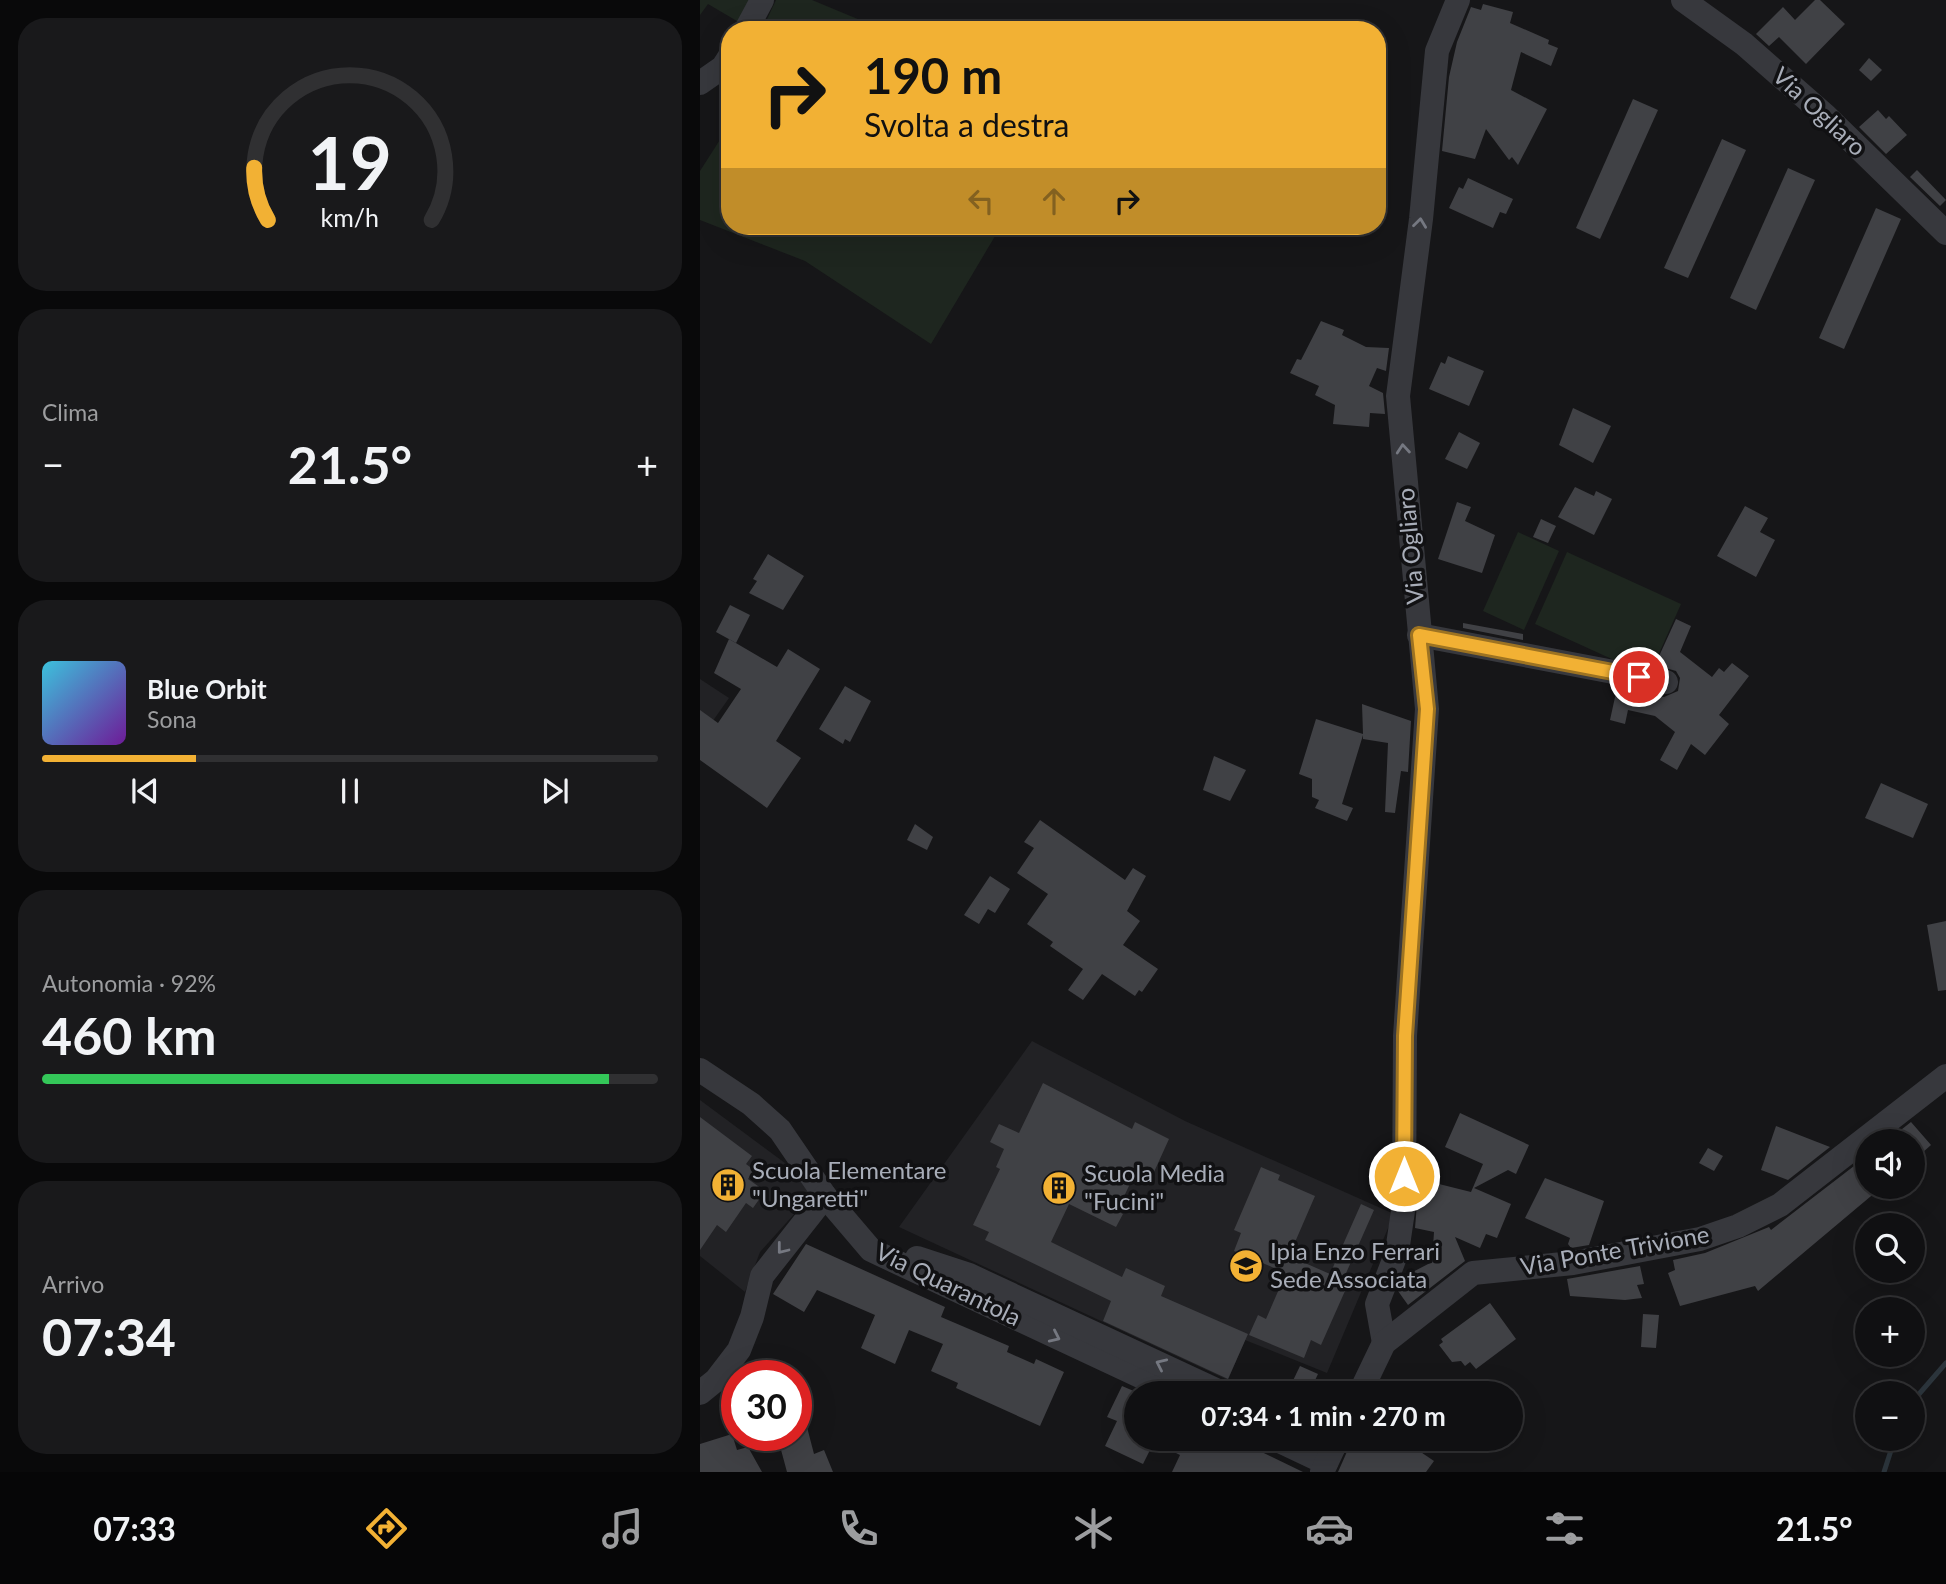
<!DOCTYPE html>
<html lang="it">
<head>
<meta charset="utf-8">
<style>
	:root { --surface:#101012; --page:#19191b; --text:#f1f3f6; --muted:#9c9d9f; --line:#303032; --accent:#f2b134 }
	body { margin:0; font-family:Lato,sans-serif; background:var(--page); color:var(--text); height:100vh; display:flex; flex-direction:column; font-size:26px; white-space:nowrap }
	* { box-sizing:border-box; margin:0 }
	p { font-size:23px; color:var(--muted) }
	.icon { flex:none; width:38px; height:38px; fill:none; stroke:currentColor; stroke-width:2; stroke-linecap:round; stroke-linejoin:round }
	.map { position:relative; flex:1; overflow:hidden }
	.drawer { display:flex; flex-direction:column; gap:18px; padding:18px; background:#09090a; width:700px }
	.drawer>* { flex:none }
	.hud { position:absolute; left:21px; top:21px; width:665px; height:214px; border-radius:28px; box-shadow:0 7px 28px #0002,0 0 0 2px var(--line); background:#f2b134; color:#111; overflow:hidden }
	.tools { position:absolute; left:1155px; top:1129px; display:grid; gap:14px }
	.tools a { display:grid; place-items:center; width:70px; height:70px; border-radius:50%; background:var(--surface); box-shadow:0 7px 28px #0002,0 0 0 2px var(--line); font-size:35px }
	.speed { position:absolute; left:21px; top:1360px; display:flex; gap:14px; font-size:35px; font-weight:700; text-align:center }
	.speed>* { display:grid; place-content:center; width:91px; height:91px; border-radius:50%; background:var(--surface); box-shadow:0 7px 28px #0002,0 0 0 2px var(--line); line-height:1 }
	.speed .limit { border:10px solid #d22; background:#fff; color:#111 }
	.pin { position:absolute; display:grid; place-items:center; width:60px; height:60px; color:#fff; margin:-30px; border:4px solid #fff; border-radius:50%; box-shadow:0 2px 7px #0007 }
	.me { position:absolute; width:77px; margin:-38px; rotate:0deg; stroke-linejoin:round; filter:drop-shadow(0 0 5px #0008) }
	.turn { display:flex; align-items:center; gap:24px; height:147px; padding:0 28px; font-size:32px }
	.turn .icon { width:91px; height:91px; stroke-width:2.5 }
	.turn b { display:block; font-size:49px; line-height:60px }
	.lanes { display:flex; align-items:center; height:66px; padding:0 28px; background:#0003; justify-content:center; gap:35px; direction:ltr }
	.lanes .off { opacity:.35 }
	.big { font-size:52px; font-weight:700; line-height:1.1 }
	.drawer .widget { flex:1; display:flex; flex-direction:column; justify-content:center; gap:10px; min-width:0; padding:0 24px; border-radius:28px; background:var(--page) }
	.drawer .dial { align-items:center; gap:0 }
	.dial svg { height:182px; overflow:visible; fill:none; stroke:var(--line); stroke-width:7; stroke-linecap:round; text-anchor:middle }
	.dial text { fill:var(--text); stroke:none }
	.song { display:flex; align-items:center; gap:21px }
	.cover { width:84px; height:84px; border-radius:10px; background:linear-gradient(135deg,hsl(190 70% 55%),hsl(280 70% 35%)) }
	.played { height:7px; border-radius:4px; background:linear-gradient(90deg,var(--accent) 25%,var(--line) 25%) }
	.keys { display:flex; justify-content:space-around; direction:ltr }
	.heat { display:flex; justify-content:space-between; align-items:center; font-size:38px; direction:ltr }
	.charge { height:10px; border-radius:5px; background:linear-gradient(90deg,#34c759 92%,var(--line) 0) }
	.trip { position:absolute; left:424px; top:1381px; width:399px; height:70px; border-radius:35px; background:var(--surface); box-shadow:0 7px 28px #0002,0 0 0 2px var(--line); font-weight:700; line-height:70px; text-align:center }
	.dock { display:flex; height:112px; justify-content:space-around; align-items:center; background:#060607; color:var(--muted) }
	.dock .icon { width:49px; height:49px }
	.dock .active { color:var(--accent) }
	.dock b { font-size:32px; color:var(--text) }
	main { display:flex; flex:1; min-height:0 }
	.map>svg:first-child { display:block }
	.built { fill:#222225 }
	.green { fill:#1e261f }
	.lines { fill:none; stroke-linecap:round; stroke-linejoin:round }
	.stream { stroke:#2c353c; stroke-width:5 }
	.building { fill:#404145 }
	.minor { stroke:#37383d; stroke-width:24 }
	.oneway { stroke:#757881 }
	.route-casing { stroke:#9d7322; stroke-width:18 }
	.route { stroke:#f2b134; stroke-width:12 }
	.labels { text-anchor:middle; stroke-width:7; stroke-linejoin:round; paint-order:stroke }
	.street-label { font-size:24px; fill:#a8adb8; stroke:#111113 }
	.poi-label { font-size:24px; fill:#a8adb8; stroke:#111113; text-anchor:start }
</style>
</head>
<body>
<main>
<section class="drawer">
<div class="widget dial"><svg viewBox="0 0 100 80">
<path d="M14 69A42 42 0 1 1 86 69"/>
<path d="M14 69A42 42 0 0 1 8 46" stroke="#f2b134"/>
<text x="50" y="56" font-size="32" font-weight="700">19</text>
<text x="50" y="72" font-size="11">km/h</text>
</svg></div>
<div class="widget"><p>Clima</p>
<div class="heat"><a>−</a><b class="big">21.5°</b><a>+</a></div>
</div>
<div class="widget">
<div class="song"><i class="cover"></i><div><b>Blue Orbit</b><p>Sona</p></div></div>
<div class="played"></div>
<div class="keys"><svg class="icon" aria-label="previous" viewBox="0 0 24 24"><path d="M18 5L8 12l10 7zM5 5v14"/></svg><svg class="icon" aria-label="pause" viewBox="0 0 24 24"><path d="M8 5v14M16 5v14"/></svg><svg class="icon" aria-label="next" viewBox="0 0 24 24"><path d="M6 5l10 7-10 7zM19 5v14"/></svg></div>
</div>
<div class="widget"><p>Autonomia · 92%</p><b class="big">460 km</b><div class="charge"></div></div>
<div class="widget"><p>Arrivo</p><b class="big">07:34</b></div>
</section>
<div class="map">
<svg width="1246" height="1472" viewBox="0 0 1246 1472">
	<rect width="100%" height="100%" fill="#161618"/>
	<g class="built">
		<path d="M 0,679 L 29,698 L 0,739 Z"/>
		<path d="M 332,1041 L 485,1121 L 694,1214 L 627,1373 L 545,1340 L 528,1380 L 199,1227 Z"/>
		<path d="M 0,1100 L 93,1169 L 114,1192 L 60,1252 L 45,1292 L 0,1256 Z"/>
	</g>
	<g class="green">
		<path d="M 0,0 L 59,0 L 42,24 L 8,4 L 0,15 Z"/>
		<path d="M 76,0 L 112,0 L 184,30 L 62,30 Z"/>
		<path d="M 30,124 L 30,226 L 301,226 L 231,344 L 105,261 L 0,220 L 0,171 Z"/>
		<path d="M 818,532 L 859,551 L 824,630 L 783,611 Z"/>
		<path d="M 867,552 L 981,604 L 949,676 L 835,624 Z"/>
	</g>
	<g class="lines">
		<g class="stream">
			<path d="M 1213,1401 L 1246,1363"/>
			<path d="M 1184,1472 L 1195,1438"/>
		</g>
	</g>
	<g class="building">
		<path d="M 1115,0 L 1120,0 L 1145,24 L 1106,64 L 1079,37 L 1069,46 L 1056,34 L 1083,7 L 1095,20 Z"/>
		<path d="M 783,4 L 813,12 L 810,23 L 849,40 L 848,44 L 858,48 L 851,66 L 821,52 L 811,90 L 847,109 L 818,165 L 812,157 L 809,160 L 786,129 L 775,159 L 742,151 L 749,77 L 757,42 L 771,7 L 781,10 Z"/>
		<path d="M 1169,58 L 1182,70 L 1171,81 L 1159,70 Z"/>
		<path d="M 933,99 L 958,110 L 900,239 L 876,228 Z"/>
		<path d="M 1178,110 L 1186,119 L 1189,116 L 1207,135 L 1186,154 L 1159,127 Z"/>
		<path d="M 1022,139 L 1046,150 L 988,278 L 964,268 Z"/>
		<path d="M 1088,168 L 1115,180 L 1056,310 L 1030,298 Z"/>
		<path d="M 1217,170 L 1246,200 L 1240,206 L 1210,177 Z"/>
		<path d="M 768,178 L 813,199 L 806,214 L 800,212 L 793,228 L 749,208 L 759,187 L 763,189 Z"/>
		<path d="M 1176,208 L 1201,219 L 1144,349 L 1119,338 Z"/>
		<path d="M 621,321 L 644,330 L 642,335 L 666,347 L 689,348 L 686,371 L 677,368 L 669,386 L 683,393 L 685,414 L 670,413 L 669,427 L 633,424 L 635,405 L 615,395 L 619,386 L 590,373 L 597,359 L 601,360 Z"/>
		<path d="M 748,356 L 784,371 L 769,406 L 729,389 L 741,362 L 745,364 Z"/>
		<path d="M 873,408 L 911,426 L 893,463 L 859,445 Z"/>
		<path d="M 759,432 L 780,443 L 767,469 L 745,459 Z"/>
		<path d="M 875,487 L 894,496 L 896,491 L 912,499 L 894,535 L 858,517 Z"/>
		<path d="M 757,502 L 771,507 L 765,521 L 795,535 L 782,573 L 738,559 Z"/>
		<path d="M 1045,506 L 1068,518 L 1060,532 L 1075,540 L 1056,577 L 1017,556 Z"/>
		<path d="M 841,519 L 856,526 L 848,543 L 833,537 Z"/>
		<path d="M 68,554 L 104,576 L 83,610 L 49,593 L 57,581 L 53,579 Z"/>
		<path d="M 30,605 L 50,615 L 36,643 L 16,632 Z"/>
		<path d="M 976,619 L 991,626 L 980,652 L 1012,677 L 1019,668 L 1024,672 L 1032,663 L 1049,676 L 1019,715 L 1029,724 L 1005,755 L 991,744 L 977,770 L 960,760 L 975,732 L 955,716 L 928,710 L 925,724 L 910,720 L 917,688 L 964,697 L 978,691 L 980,678 L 976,671 L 955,665 Z"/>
		<path d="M 763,623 L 823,634 L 823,640 L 763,628 Z"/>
		<path d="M 29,639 L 77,667 L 88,649 L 120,669 L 76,741 L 101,758 L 67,808 L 0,760 L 0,710 L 18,723 L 41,689 L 14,673 Z"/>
		<path d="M 145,686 L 171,701 L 150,742 L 145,739 L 143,744 L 119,729 Z"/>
		<path d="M 662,704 L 711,721 L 708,772 L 701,771 L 695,813 L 685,812 L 688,743 L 663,739 L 663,735 L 642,804 L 653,808 L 647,821 L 615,808 L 619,800 L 612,797 L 612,779 L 599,774 L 616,719 L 663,734 Z"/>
		<path d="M 514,756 L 546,770 L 530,801 L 503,790 Z"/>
		<path d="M 1181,783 L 1228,804 L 1213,838 L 1165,818 Z"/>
		<path d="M 340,820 L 425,880 L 433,868 L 446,876 L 427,911 L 440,921 L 423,945 L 458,969 L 442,992 L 439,990 L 435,996 L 402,974 L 383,1000 L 368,990 L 383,969 L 350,946 L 353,942 L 327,924 L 348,894 L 317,873 L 334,848 L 324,842 Z"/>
		<path d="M 215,824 L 233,837 L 227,850 L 207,840 Z"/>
		<path d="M 290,876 L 310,889 L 295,913 L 288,909 L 279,924 L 264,915 Z"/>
		<path d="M 1246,921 L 1246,990 L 1238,991 L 1227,925 Z"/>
		<path d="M 343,1083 L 432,1129 L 435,1122 L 469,1139 L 454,1172 L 439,1165 L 417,1211 L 423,1214 L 416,1227 L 369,1204 L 351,1242 L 422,1277 L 426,1268 L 465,1286 L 461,1296 L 548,1334 L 528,1379 L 403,1321 L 411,1301 L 285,1240 L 289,1232 L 273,1225 L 300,1169 L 296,1167 L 304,1149 L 290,1142 L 299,1124 L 319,1133 Z"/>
		<path d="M 760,1113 L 829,1145 L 816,1174 L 808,1170 L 774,1188 L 811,1204 L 797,1238 L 786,1234 L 780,1248 L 755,1237 L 765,1261 L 708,1305 L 698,1291 L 703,1277 L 732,1262 L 734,1232 L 715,1228 L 719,1179 L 771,1192 L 783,1164 L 745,1147 Z"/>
		<path d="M 0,1117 L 52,1156 L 46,1164 L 54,1170 L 48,1179 L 65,1191 L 53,1208 L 46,1203 L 26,1232 L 17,1225 L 0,1250 Z"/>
		<path d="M 1211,1122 L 1231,1145 L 1213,1161 L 1213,1141 L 1187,1141 Z"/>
		<path d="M 1076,1126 L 1130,1147 L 1088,1180 L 1061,1170 Z"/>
		<path d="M 1008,1148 L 1023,1156 L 1014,1171 L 999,1163 Z"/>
		<path d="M 1167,1156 L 1167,1186 L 1183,1186 L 1058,1291 L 1055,1286 L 980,1306 L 968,1273 L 975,1270 L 973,1260 L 1005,1253 L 1069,1227 L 1071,1230 Z"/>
		<path d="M 561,1167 L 580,1175 L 578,1180 L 615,1196 L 589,1256 L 630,1274 L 661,1204 L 674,1210 L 643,1280 L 649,1282 L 621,1345 L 611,1340 L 604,1358 L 549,1335 L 558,1315 L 566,1319 L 586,1273 L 534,1251 L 541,1233 L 534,1230 Z"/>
		<path d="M 845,1178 L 904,1201 L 889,1245 L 871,1248 L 868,1244 L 870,1238 L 825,1218 Z"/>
		<path d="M 106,1244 L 245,1307 L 241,1317 L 309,1346 L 307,1352 L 334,1364 L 336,1359 L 364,1372 L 340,1426 L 256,1388 L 258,1383 L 231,1371 L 243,1344 L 209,1330 L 195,1364 L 161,1348 L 175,1315 L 117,1290 L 104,1312 L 73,1294 Z"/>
		<path d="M 940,1266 L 944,1284 L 937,1285 L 942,1298 L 925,1300 L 870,1296 L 867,1279 Z"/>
		<path d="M 790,1303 L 816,1339 L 776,1369 L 770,1362 L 765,1366 L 761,1361 L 752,1362 L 739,1345 L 743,1342 L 741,1339 Z"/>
		<path d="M 943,1314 L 959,1315 L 956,1348 L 941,1347 Z"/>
		<path d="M 600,1366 L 618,1374 L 609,1393 L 587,1393 Z"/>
		<path d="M 422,1386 L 436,1392 L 436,1438 L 533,1438 L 603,1472 L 472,1472 L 480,1455 L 454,1442 L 443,1464 L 405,1446 L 417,1421 L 407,1417 Z"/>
		<path d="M 101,1404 L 114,1454 L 124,1450 L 133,1472 L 87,1472 L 77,1435 L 96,1435 L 96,1405 Z"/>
		<path d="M 32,1434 L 37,1450 L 48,1447 L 62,1472 L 0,1472 L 0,1444 Z"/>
		<path d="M 653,1438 L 700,1438 L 734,1461 L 726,1472 L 638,1472 Z"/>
	</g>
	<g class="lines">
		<g class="minor">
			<path d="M 983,0 L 1044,44 L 1126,116 L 1246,233"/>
			<path d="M 46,30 L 62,0"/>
			<path d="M 0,83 L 23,67 L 30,56"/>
			<path d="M 719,635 L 966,682"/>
			<path d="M 0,1070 L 51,1104 L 80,1130 L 125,1196 L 171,1250 L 476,1393"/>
			<path d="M 217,1258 L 269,1275 L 522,1393"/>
			<path d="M 684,1343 L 677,1304 L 697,1252 L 704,1204 L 705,1036 L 727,709 L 698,396 L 721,219 L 737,51 L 758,0"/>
			<path d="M 0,1393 L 16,1380 L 39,1350 L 52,1317 L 62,1276 L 125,1196"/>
			<path d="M 660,1393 L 684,1343 L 773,1273 L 873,1263 L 1000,1239 L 1038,1226 L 1080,1205 L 1246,1076"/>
			<path d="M 573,1438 L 626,1463"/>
			<path d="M 614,1438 L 633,1448"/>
			<path d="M 622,1472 L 638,1438"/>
		</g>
	</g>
	<defs><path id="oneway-chevron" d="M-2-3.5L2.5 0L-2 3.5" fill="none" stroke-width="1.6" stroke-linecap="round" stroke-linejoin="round" transform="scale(1.75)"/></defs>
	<g class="oneway">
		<use href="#oneway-chevron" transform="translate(720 223) rotate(-83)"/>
		<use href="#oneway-chevron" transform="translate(703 449) rotate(-95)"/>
		<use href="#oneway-chevron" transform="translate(82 1249) rotate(128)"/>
		<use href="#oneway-chevron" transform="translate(355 1337) rotate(25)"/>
		<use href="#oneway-chevron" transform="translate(461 1364) rotate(-155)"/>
	</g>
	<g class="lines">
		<g class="route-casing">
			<path id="route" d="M 704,1176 L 705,1036 L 727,709 L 719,635 L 939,677"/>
		</g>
		<use href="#route" class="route"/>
	</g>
	<defs>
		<g id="building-disc" transform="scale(1.75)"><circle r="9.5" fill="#f2b134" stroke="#111113"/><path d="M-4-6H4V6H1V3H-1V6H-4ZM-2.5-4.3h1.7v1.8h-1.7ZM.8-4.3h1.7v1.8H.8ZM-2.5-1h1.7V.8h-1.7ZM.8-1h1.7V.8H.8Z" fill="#111"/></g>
		<g id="school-disc" transform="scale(1.75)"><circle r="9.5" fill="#f2b134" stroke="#111113"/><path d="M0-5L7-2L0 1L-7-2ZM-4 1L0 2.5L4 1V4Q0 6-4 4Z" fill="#111"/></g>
	</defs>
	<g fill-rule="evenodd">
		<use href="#building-disc" x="28" y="1185"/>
		<use href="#building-disc" x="359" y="1188"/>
		<use href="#school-disc" x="546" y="1266"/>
	</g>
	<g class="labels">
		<g class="street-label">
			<text transform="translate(1119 112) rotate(43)" y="8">Via Ogliaro</text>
			<text transform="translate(711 546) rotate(-95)" y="8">Via Ogliaro</text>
			<text transform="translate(915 1251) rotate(-10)" y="8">Via Ponte Trivione</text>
			<text transform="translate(248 1285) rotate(26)" y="8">Via Quarantola</text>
		</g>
		<g class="poi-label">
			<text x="52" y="1179">Scuola Elementare<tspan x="52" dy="28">"Ungaretti"</tspan></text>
			<text x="384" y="1182">Scuola Media<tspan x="384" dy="28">"Fucini"</tspan></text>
			<text x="570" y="1260">Ipia Enzo Ferrari<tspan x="570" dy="28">Sede Associata</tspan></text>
		</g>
	</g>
</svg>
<div class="tools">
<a><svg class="icon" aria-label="sound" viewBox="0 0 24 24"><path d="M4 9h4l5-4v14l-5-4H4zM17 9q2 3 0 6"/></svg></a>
<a><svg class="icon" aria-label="search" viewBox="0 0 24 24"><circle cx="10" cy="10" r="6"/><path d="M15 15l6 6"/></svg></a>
<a>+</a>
<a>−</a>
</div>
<div class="speed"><div class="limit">30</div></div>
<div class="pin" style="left:939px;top:677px;background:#d93025"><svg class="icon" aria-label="arrive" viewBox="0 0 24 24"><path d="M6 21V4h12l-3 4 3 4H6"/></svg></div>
<svg class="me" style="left:704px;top:1176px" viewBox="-20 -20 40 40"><circle r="17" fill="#f2b134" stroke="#fff" stroke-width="3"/><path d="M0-11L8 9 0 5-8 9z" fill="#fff"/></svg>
<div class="trip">07:34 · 1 min · 270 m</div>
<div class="hud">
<div class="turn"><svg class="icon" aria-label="right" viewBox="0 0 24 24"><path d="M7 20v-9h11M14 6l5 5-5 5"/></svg><div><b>190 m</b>Svolta a destra</div></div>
<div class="lanes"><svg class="icon off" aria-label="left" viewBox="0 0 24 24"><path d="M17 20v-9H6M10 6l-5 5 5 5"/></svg><svg class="icon off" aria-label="ahead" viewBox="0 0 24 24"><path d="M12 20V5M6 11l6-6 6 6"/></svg><svg class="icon" aria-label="right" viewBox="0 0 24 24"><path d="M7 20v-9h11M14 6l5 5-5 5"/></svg></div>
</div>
</div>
</main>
<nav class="dock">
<b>07:33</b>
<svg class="icon active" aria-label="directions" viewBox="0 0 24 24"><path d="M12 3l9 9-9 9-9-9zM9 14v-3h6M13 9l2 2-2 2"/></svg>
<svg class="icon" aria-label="music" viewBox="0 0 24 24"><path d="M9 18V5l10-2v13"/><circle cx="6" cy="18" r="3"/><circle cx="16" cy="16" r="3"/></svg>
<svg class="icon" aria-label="phone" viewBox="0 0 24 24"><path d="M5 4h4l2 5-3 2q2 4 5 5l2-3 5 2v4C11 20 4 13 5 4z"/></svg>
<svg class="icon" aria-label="climate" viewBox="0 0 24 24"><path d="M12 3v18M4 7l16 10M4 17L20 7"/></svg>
<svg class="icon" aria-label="car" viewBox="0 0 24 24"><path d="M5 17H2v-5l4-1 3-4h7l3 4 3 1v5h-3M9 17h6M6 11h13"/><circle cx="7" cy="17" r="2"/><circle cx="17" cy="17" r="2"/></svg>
<svg class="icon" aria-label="filters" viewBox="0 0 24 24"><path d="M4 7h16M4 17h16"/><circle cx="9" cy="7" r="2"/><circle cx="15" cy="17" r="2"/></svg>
<b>21.5°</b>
</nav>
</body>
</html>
